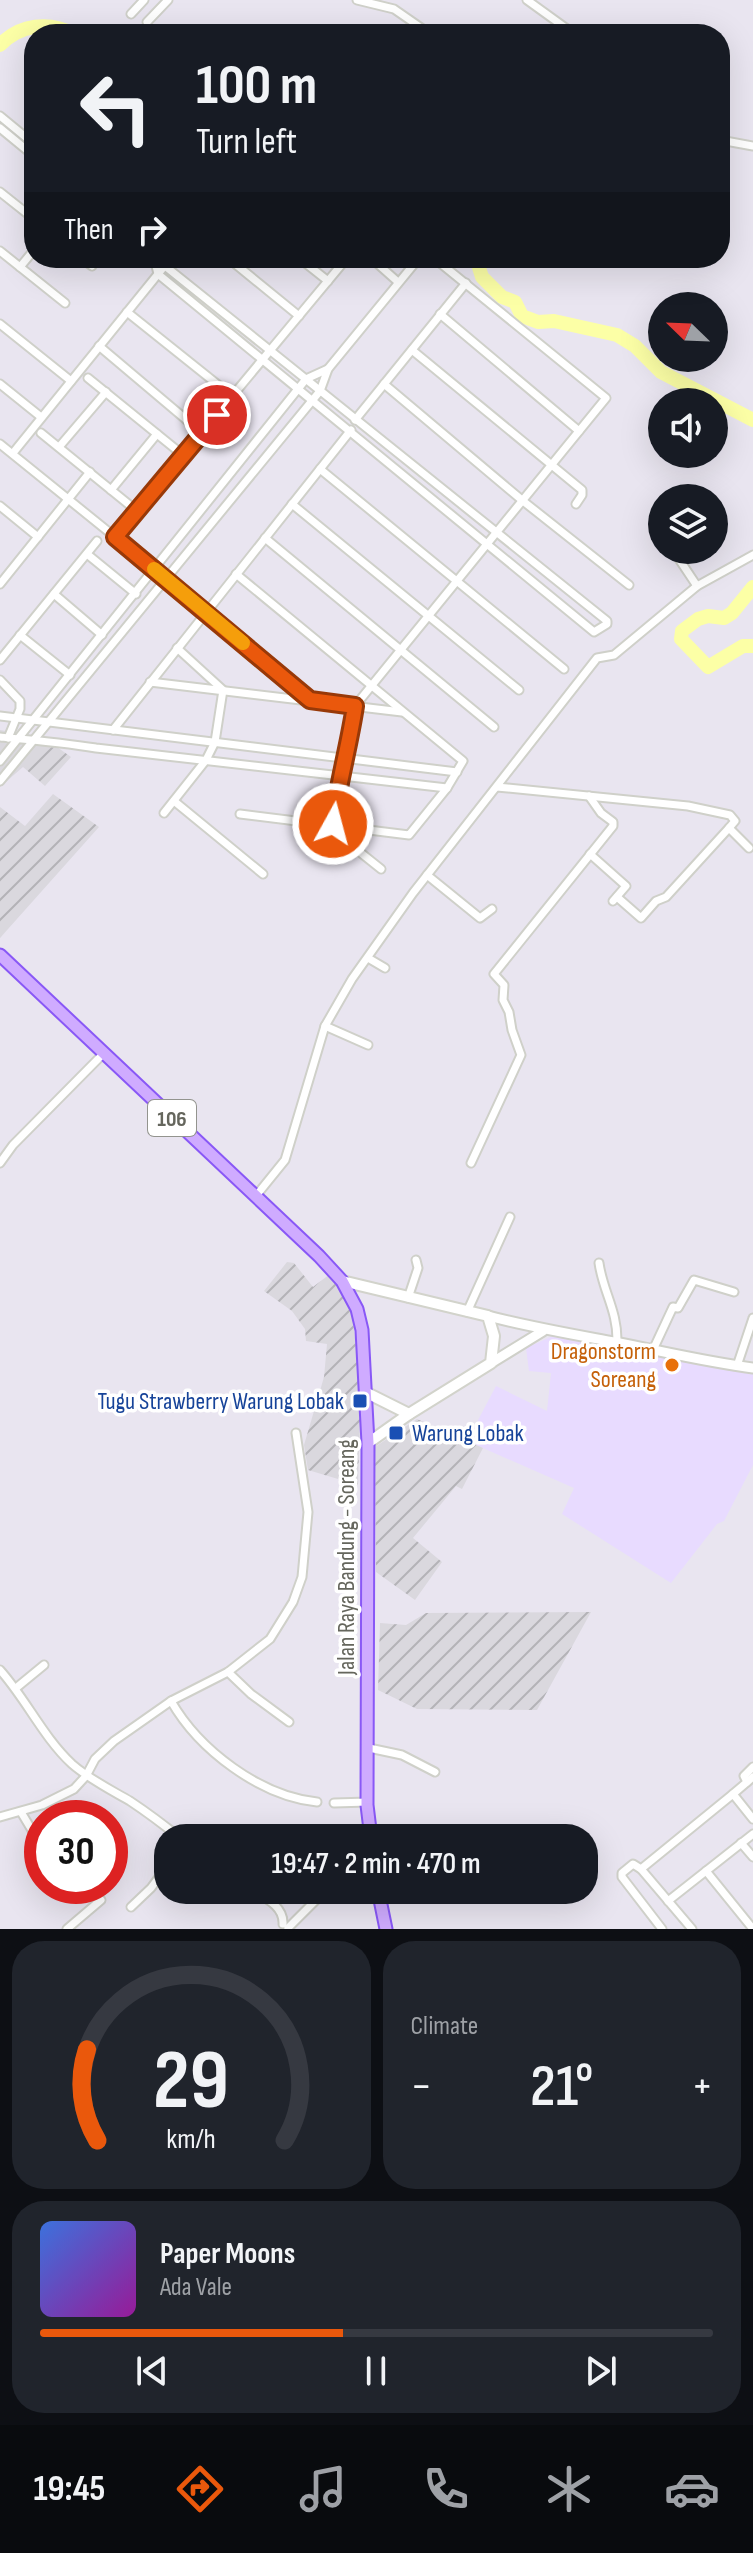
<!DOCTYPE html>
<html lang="en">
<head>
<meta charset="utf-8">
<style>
	:root { --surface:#171b24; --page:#20242c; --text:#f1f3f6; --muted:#9ea1a6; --line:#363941; --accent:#ea580c }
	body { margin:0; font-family:"Sofia Sans Condensed",sans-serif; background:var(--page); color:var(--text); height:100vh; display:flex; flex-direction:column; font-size:30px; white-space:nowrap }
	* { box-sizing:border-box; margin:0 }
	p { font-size:26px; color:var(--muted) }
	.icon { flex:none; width:44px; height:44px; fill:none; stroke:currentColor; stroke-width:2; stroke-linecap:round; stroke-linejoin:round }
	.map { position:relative; height:1929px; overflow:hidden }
	.panel { display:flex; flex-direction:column; gap:12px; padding:12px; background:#0d0f14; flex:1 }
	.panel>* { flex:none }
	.hud { position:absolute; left:24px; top:24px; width:706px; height:244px; border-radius:32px; box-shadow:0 8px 32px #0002; background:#171b24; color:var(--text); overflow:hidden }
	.needle { width:52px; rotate:293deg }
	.fabs { position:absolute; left:648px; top:292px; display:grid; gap:16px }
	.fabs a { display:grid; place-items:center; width:80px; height:80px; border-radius:50%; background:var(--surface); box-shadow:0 8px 32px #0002; font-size:40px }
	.speed { position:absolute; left:24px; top:1800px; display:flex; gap:16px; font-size:40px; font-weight:700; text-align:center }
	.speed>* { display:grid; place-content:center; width:104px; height:104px; border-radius:50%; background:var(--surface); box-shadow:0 8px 32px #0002; line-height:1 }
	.speed .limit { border:12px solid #d22; background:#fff; color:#111 }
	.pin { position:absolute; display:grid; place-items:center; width:68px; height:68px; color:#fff; margin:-34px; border:4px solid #fff; border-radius:50%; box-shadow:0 2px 8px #0007 }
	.me { position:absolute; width:88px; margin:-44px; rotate:7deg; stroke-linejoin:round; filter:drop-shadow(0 0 6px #0008) }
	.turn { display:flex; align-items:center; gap:28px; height:168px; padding:0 40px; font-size:36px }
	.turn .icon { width:104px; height:104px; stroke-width:2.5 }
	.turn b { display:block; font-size:56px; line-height:68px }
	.then { display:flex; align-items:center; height:76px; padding:0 40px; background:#0003; gap:16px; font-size:30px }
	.big { font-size:60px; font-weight:600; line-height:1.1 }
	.panel .widget { flex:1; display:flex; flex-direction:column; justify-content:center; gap:12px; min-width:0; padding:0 28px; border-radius:32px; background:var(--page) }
	.panel .dial { align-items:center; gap:0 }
	.dial svg { height:208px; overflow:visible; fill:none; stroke:var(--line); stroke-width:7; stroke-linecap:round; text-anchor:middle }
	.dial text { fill:var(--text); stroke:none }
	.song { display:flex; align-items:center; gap:24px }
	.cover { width:96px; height:96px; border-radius:12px; background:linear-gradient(135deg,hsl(220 70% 55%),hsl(300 70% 35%)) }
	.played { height:8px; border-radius:4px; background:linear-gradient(90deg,var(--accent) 45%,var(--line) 45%) }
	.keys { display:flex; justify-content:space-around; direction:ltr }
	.heat { display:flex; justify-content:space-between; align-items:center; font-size:44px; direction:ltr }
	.panel .tiles { flex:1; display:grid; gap:12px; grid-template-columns:1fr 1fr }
	.widget:last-child { grid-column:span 2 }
	.trip { position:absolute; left:154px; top:1824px; width:444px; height:80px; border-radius:32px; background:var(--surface); box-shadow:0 8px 32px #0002; font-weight:600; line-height:80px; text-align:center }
	.dock { display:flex; height:128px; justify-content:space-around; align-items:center; background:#090b0e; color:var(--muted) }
	.dock .icon { width:56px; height:56px }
	.dock .on { color:var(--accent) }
	.dock b { font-size:36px; color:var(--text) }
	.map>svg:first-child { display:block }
	.commercial { fill:#e8dbff }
	.industrial { fill:url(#industrial-furrows) }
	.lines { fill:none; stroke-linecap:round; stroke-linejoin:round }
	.river { stroke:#fcffa6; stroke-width:14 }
	.minor-casing { stroke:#cfd0c9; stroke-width:11 }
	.tertiary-casing { stroke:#cfd0c9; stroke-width:13 }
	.secondary-casing { stroke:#d2d3cb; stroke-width:14 }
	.primary-casing { stroke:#8958f6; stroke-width:15 }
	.minor { stroke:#fff; stroke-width:7 }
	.tertiary { stroke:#fff; stroke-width:9 }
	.secondary { stroke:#fff; stroke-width:10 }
	.primary { stroke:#cfabff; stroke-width:11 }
	.route-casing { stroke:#983908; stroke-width:20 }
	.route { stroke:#ea580c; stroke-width:14 }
	.slow { stroke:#f59e0b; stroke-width:14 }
	.food-dot { fill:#e8710a; stroke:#fff; stroke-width:3 }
	.transit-dot { fill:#1a4fb4; stroke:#fff; stroke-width:3 }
	.labels { text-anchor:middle; stroke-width:7; stroke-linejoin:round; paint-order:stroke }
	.shield { fill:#fff; stroke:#93948e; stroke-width:2 }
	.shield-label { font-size:22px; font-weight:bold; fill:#65665d }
	.food-label { font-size:24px; fill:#c56008; stroke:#fff; text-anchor:end }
	.transit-label { font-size:24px; fill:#164399; stroke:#fff; text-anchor:end }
	.street-label { font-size:24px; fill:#65665d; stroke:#fff }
</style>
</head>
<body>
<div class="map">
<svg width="753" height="1929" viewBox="0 0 753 1929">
	<defs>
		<pattern id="industrial-furrows" width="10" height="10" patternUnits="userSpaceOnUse" patternTransform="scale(2)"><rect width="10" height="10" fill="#dad8de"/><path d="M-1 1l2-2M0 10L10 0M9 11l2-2" fill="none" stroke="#b4b3b7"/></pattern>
	</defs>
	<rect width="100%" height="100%" fill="#e9e5f0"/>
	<path class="commercial" d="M 555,1335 L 753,1371 L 753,1465 L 724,1521 L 717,1524 L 671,1583 L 562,1514 L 574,1488 L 467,1441 L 496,1386 L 547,1411 L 551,1373 L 529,1371 L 526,1348 Z"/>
	<g class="industrial">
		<path d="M 0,730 L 43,737 L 71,757 L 45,786 L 23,767 L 0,787 Z"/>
		<path d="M 53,794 L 99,827 L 0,938 L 0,807 L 25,826 Z"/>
		<path d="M 287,1262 L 294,1263 L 313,1287 L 330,1274 L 352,1313 L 361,1389 L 358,1485 L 308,1470 L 304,1445 L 324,1377 L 327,1344 L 306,1341 L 305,1329 L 292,1311 L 264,1291 Z"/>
		<path d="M 417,1419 L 483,1448 L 462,1489 L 456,1486 L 413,1538 L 442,1562 L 415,1600 L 376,1572 L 375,1447 Z"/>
		<path d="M 591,1612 L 537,1710 L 417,1709 L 378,1690 L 380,1623 L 406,1625 L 426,1613 Z"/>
	</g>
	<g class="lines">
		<g class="river">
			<path d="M 0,45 C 20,24 49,21 74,34"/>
			<path d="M 476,258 L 482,277 L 502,297 L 515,302 L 522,316 L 538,322 L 554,321 L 617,335 L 635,346 L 661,372 L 753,420"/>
			<path d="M 753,587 L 732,613 L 724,618 L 708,616 L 698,619 L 682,631 L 681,639 L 708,667 L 743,646 L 753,646"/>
		</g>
		<g class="minor-casing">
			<g id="minor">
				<path d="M 357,0 L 394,9 L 430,34"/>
				<path d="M 527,0 L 574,34"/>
				<path d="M 131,14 L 144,0"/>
				<path d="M 147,22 L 168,0"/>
				<path d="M 0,116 L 34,144"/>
				<path d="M 0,128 L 34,156"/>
				<path d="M 720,140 L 753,146"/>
				<path d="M 0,192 L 34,219"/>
				<path d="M 0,251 L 65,303"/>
				<path d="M 81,258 L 92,266"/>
				<path d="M 154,258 L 158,274 L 594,632 L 607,624 L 607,621 L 165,266 L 163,258"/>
				<path d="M 228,258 L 299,316"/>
				<path d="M 299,258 L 328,281"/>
				<path d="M 371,258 L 398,282"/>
				<path d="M 20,267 L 34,250"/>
				<path d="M 127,312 L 232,396"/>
				<path d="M 440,314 L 579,431"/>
				<path d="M 0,324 L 71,381"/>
				<path d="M 99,346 L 202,433"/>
				<path d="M 412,350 L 582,490 L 582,495 L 576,504"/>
				<path d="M 88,378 L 178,451"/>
				<path d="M 0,384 L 41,417"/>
				<path d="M 384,384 L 523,501 L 629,585"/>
				<path d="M 355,420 L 466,283"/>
				<path d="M 41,433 L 132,507"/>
				<path d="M 0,444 L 188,596 L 310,700"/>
				<path d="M 59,447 L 106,392"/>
				<path d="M 13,453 L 171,258"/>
				<path d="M 320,469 L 564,669"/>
				<path d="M 111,490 L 157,434"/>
				<path d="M 292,504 L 519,690"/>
				<path d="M 0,506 L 38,537"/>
				<path d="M 115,537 L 347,258"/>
				<path d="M 265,538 L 494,727"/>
				<path d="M 673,550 L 697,586"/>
				<path d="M 87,554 L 136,594"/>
				<path d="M 236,574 L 463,761 L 447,788 L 409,835 L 240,814"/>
				<path d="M 0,584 L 90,472"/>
				<path d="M 54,594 L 102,635"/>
				<path d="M 20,635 L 70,675"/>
				<path d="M 0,660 L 97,541"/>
				<path d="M 0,680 L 20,701 L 20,709 L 8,738"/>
				<path d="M 150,682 L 402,712"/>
				<path d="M 0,716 L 457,772"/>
				<path d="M 113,730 L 351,430"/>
				<path d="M 0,737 C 32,740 65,743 96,748 L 447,788"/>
				<path d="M 0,761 L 306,379 L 328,369"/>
				<path d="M 0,781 L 320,391 L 328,369 L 419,258"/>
				<path d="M 497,787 L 688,806 L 730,815 L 735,821 L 729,828"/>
				<path d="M 174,801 L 263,874"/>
				<path d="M 164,813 L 206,760 L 215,742 L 223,690 L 177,648"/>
				<path d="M 590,854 L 626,886 L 613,901"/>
				<path d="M 381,869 L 351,845 L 333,824 C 338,784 349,746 355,706 L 606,398 L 434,258"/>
				<path d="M 427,875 L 480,918 L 492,909"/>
				<path d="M 617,897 L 641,918 L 656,901 L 666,897 L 729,828 L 749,848"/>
				<path d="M 368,958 L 385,968"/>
				<path d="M 325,1026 L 368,1045"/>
				<path d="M 0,1163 L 13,1145 L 104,1053"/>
				<path d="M 471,1163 L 521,1055 L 512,1030 L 509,1012 L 503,1000 L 504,985 L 494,974 L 613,826 L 613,822 L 601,813 L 589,796"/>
				<path d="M 255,1197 L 285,1160 L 325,1026 L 352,979 L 413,893 L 597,658 L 614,655 L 697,586 L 753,555"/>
				<path d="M 599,1263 C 603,1292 618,1311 617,1343"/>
				<path d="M 408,1298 L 418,1268 L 416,1260"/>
				<path d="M 467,1312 L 510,1217"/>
				<path d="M 652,1352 L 673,1307 L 678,1308 L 694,1280 L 734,1292"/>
				<path d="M 737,1366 L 753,1318"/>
				<path d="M 0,1670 C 26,1699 43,1737 72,1764 C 89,1779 111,1790 130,1801 C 148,1813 164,1825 180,1838"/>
				<path d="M 228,1672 L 251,1694 L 289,1722"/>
				<path d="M 16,1688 L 44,1665"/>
				<path d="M 171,1701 C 199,1750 260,1796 317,1802"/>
				<path d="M 369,1748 L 402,1755 L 435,1772"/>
				<path d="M 747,1782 L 744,1776 L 753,1767"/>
				<path d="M 733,1794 L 753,1777"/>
				<path d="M 334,1803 L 368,1802"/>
				<path d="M 21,1812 L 42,1847"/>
				<path d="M 0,1817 L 42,1805 L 74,1789 L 86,1776 L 95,1759 L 114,1741 L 171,1701 L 228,1672 L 270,1639 L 293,1602 L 302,1577 L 308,1512 L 296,1433"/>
				<path d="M 741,1843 L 753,1857"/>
				<path d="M 641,1869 L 733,1794 L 753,1819"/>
				<path d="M 706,1871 L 753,1929"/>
				<path d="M 252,1890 C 265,1898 284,1906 283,1924"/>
				<path d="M 668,1901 L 753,1834"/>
				<path d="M 131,1907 L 151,1888 L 168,1865"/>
				<path d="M 288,1928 L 321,1895"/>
				<path d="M 67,1929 L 101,1900"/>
				<path d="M 662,1929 L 622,1877 L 622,1873 L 633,1864 L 641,1869 L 692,1929"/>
			</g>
		</g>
		<g class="tertiary-casing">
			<g id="tertiary">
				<path d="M 488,1316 C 530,1327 571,1334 614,1342 C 661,1351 706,1362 753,1368"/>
				<path d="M 491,1363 L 543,1331"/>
			</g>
		</g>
		<g class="secondary-casing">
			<g id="secondary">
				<path d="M 342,1281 L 488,1316 L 494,1336 L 491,1363 L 409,1414 L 368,1443"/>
				<path d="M 365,1392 L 409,1414"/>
			</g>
		</g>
		<g class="primary-casing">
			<g id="primary">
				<path d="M 0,955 L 319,1256 L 342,1281 L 357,1309 L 362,1330 L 368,1443 L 367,1805 L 371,1838"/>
				<path d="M 378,1890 L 386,1929"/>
			</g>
		</g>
		<use href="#minor" class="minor"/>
		<use href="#tertiary" class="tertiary"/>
		<use href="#secondary" class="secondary"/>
		<use href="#primary" class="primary"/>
	</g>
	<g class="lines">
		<g class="route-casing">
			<path id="route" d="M 217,415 L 115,537 L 310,700 L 355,706 C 349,746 338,784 333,824"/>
		</g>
		<use href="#route" class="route"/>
		<path class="slow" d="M 154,569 L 243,643"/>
	</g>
	<circle class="food-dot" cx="672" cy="1365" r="8"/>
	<g class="transit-dot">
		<rect x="352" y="1393" width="16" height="16" rx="4"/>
		<rect x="388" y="1425" width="16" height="16" rx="4"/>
	</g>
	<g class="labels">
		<rect class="shield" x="148" y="1100" width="48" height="36" rx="6"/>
		<g class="shield-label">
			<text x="172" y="1126">106</text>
		</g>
		<g class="food-label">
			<text x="656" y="1359">Dragonstorm<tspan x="656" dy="28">Soreang</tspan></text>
		</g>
		<g class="transit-label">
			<text x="344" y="1409">Tugu Strawberry Warung Lobak</text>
			<text x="412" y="1441" text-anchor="start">Warung Lobak</text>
		</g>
		<g class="street-label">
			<text transform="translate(346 1557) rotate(-90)" y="8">Jalan Raya Bandung - Soreang</text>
		</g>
	</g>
</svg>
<div class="fabs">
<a><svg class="needle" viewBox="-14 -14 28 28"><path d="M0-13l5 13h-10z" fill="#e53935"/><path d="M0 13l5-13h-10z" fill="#9ea1a6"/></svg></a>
<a><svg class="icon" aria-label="sound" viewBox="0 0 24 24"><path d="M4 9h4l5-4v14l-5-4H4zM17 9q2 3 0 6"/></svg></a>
<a><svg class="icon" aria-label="layers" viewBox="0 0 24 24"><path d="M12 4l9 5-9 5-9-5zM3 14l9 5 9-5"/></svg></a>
</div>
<div class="speed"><div class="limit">30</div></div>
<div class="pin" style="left:217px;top:415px;background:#d93025"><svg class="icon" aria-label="arrive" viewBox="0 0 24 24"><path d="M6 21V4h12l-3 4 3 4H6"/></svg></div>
<svg class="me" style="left:333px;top:824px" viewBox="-20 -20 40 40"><circle r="17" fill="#ea580c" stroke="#fff" stroke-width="3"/><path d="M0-11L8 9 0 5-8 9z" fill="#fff"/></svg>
<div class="trip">19:47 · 2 min · 470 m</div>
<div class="hud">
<div class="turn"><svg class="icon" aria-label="left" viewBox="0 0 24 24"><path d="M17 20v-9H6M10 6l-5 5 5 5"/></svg><div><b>100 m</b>Turn left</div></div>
<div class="then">Then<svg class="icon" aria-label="right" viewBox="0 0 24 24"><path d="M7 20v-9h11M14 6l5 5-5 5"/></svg></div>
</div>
</div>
<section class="panel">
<div class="tiles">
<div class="widget dial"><svg viewBox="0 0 100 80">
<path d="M14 69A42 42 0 1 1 86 69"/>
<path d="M14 69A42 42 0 0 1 10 34" stroke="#ea580c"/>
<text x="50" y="56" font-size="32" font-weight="700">29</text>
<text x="50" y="72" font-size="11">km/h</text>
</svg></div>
<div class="widget"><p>Climate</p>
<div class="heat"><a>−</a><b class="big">21°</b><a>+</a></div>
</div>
<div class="widget">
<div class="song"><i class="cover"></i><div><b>Paper Moons</b><p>Ada Vale</p></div></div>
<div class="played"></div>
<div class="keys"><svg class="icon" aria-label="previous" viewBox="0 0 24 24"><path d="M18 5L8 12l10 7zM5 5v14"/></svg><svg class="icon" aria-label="pause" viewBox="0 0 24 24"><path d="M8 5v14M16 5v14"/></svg><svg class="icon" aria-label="next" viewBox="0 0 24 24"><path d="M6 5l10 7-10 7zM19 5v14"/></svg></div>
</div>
</div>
</section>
<nav class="dock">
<b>19:45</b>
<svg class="icon on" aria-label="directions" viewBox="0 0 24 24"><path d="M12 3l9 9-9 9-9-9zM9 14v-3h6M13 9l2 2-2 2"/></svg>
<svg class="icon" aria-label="music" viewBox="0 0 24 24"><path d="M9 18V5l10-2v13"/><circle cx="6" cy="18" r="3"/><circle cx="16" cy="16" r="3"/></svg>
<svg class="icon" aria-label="phone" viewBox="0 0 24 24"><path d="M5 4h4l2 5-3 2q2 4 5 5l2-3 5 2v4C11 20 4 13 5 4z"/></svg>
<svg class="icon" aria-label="climate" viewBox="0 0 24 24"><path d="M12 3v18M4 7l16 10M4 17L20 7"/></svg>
<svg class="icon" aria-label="car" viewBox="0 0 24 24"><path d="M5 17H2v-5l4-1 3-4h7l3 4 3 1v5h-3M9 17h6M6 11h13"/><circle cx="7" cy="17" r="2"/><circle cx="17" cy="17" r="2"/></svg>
</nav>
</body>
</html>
